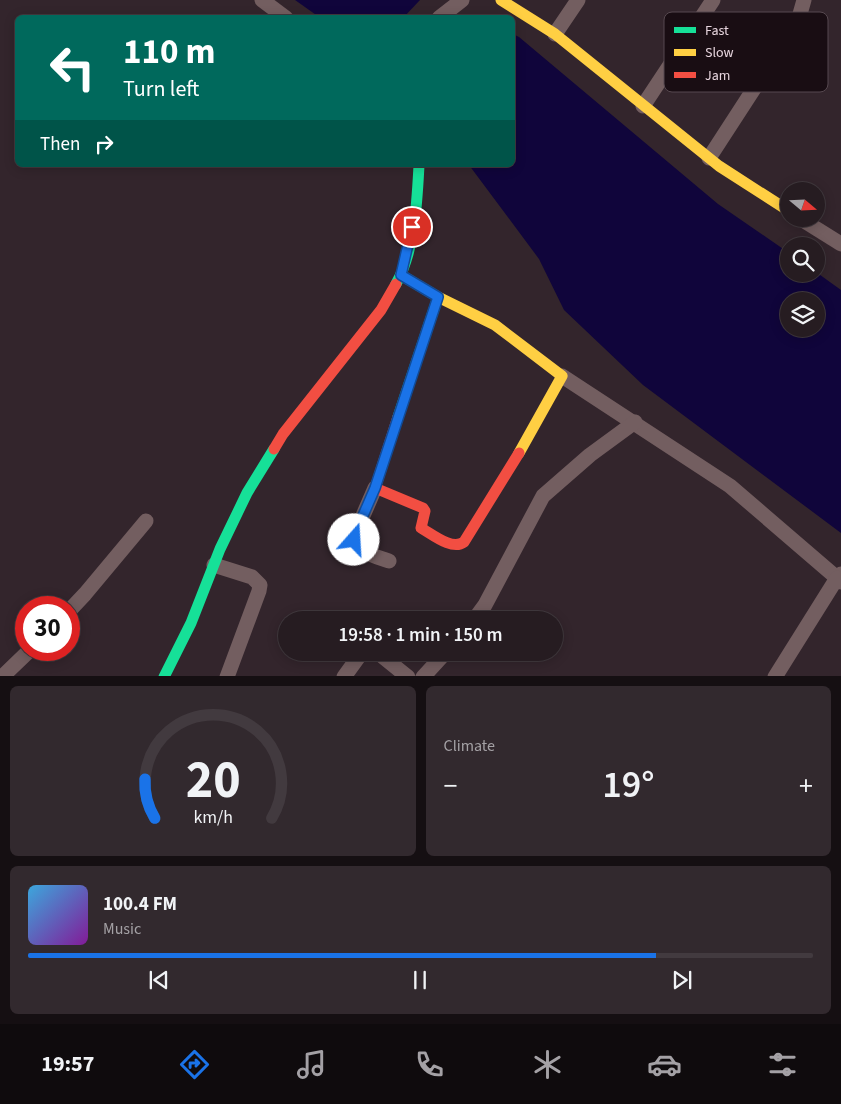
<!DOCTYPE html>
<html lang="en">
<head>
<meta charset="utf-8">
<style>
	:root { --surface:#261c21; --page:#32292e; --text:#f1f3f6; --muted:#a4a1a5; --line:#423a3f; --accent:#1a73e8 }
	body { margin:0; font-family:"Source Sans 3",sans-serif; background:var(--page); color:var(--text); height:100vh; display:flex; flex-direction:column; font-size:19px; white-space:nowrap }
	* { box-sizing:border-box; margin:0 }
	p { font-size:16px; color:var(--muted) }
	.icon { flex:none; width:28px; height:28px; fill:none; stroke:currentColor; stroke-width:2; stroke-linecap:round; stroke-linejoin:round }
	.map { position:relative; height:676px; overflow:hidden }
	.drawer { display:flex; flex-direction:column; gap:10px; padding:10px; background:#150f12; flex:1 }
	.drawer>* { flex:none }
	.guide { position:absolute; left:15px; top:15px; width:500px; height:152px; border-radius:8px; box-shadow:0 2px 12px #0003,0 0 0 1px var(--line); background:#00695c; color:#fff; overflow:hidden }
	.needle { width:32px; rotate:109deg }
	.fabs { position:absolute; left:780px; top:182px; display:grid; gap:10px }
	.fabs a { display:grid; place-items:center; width:45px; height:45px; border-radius:50%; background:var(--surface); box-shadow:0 2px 12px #0003,0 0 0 1px var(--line); font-size:25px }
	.speed { position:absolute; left:15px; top:596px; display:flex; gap:10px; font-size:25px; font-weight:700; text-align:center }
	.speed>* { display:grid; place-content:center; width:65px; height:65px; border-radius:50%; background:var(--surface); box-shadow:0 2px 12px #0003,0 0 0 1px var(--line); line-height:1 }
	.speed .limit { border:8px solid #d22; background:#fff; color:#111 }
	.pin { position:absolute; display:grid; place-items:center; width:42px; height:42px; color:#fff; margin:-21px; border:2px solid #fff; border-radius:50%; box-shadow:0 1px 5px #0007 }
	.me { position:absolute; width:55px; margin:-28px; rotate:19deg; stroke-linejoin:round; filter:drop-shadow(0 0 4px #0008) }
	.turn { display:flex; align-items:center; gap:18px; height:105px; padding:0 25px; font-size:22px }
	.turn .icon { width:65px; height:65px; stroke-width:2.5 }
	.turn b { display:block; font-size:35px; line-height:42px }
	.then { display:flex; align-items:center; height:48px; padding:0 25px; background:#0003; gap:10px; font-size:19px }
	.big { font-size:38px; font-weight:600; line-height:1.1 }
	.drawer .tile { flex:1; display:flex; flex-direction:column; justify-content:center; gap:8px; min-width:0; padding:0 18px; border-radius:8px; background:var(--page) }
	.drawer .dial { align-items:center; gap:0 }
	.dial svg { height:130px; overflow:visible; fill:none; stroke:var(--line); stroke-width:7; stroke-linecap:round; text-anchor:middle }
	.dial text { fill:var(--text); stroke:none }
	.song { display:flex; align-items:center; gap:15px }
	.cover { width:60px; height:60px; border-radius:8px; background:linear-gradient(135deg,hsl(200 70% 55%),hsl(290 70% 35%)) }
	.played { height:5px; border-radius:2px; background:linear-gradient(90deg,var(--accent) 80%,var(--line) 80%) }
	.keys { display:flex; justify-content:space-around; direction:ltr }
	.heat { display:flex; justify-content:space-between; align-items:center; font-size:28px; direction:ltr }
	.drawer .tiles { flex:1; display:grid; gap:10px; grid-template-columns:1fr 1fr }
	.tile:last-child { grid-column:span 2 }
	.trip { position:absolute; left:278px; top:611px; width:285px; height:50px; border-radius:25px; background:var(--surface); box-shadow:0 2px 12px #0003,0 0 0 1px var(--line); font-weight:600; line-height:50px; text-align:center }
	.tabs { display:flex; height:80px; justify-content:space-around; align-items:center; background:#0f0b0d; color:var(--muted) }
	.tabs .icon { width:35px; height:35px }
	.tabs .selected { color:var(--accent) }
	.tabs b { font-size:22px; color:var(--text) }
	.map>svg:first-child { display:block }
	.water { fill:#10053b; fill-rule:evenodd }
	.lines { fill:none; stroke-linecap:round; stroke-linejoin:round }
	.street { stroke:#735e60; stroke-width:15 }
	.fast { stroke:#16e098; stroke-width:11 }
	.slow { stroke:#ffcf43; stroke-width:11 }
	.jam { stroke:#f24e42; stroke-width:11 }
	.route-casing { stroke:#114b97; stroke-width:12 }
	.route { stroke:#1a73e8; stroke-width:9 }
	.key { fill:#190d13; stroke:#574950; stroke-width:1 }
	.key-label { font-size:14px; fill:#e7d5de }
</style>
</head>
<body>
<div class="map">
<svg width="841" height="677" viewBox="0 0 841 677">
	<rect width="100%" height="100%" fill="#33252c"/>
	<g class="water">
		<path d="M 295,0 L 420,0 L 404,17 L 319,17 Z"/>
		<path d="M 513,34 L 519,37 L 718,204 L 789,253 L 789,274 L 816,272 L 841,290 L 841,533 L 643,385 L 564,310 L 539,259 L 469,165 L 512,165 ZM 789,301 L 816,301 L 816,329 L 789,329 Z"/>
	</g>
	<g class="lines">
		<g class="street">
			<path d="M 262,0 L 286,18"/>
			<path d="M 439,18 L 462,0"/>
			<path d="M 555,34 L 578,0"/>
			<path d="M 643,106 L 713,0"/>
			<path d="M 709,158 L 798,21 L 804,0"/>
			<path d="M 801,219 L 841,244"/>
			<path d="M 562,376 L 730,486 L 837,578 L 841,574"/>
			<path d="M 375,488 L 355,534 C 353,552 375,556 389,561"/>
			<path d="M 214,565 L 252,577 L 260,585 L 259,591 L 227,677"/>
			<path d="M 69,611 L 85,594 L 146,521"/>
			<path d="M 474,620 L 485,605 L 543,496 L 590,455 L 635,422"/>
			<path d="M 377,652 L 408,677"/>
			<path d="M 2,677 L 30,650"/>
			<path d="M 344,677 L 362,652"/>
			<path d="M 423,677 L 446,652"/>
			<path d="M 775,677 L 837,578 L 841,582"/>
		</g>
		<g class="fast">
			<path d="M 396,284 C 415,250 417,203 419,165"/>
			<path d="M 398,417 L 438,297"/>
			<path d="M 164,677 L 191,623 L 220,549 L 247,493 L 274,449"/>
		</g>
		<g class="slow">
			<path d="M 501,0 L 555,34 L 719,166 L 789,211"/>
			<path d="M 401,275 L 438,297 L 495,325 L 562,376 L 519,453"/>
		</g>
		<g class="jam">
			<path d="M 398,417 L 375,488 L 423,508 L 425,511 L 421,528 C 432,534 452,551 464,542 L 519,453"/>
			<path d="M 274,449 L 283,434 L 381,310 L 396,284"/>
		</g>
	</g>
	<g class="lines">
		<g class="route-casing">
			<path id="route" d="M 354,540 L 355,534 L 375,488 L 438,297 L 401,275 L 412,227"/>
		</g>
		<use href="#route" class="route"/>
	</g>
	<rect x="664" y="12" width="164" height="80" rx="8" class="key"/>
	<rect x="674" y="27" width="22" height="6" fill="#16e098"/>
	<rect x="674" y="49" width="22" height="7" fill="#ffcf43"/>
	<rect x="674" y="72" width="22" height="6" fill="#f24e42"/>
	<g class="key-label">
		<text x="705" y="35">Fast</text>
		<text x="705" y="57">Slow</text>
		<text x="705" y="80">Jam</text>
	</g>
</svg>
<div class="fabs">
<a><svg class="needle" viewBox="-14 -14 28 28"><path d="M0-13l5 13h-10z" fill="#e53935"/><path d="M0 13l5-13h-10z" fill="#a4a1a5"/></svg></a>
<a><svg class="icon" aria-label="search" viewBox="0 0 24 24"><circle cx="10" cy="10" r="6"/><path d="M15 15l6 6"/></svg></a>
<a><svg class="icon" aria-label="layers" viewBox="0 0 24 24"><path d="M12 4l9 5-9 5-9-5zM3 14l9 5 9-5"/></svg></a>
</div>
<div class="speed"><div class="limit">30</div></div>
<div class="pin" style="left:412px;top:227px;background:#d93025"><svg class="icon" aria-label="arrive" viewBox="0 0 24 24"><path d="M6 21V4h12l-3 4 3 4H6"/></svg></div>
<svg class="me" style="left:354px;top:540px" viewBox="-20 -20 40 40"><circle r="19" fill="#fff"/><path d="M0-13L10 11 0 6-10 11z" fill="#1a73e8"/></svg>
<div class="trip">19:58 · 1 min · 150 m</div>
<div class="guide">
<div class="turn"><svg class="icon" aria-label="left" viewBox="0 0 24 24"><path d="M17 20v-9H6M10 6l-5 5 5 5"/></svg><div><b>110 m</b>Turn left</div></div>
<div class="then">Then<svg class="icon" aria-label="right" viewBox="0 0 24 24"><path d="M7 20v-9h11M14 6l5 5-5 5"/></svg></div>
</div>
</div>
<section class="drawer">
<div class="tiles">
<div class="tile dial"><svg viewBox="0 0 100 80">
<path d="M14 69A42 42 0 1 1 86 69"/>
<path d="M14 69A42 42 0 0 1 8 45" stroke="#1a73e8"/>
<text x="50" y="56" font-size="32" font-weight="700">20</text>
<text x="50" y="72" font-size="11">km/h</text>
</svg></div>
<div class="tile"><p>Climate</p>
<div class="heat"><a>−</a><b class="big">19°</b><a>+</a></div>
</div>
<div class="tile">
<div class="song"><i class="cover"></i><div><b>100.4 FM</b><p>Music</p></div></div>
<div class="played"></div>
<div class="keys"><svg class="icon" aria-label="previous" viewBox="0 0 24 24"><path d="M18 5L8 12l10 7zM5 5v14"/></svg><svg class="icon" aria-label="pause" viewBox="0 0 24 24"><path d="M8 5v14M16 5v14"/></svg><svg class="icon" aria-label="next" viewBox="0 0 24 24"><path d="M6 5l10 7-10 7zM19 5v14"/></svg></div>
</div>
</div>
</section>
<nav class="tabs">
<b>19:57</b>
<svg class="icon selected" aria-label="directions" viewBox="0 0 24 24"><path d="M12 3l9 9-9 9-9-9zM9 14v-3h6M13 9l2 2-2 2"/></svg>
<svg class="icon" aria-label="music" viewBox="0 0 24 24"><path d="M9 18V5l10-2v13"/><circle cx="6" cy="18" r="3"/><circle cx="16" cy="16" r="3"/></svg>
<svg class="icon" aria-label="phone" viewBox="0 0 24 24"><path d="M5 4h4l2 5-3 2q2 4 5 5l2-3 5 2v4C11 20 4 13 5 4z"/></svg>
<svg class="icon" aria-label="climate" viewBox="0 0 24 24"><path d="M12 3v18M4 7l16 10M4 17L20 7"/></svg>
<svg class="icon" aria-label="car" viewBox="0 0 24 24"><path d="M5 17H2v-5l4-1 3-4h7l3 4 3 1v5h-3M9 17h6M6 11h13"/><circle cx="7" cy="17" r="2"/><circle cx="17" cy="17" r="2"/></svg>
<svg class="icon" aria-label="filters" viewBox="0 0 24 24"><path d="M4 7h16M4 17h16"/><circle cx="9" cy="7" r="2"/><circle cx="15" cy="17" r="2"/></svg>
</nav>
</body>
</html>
